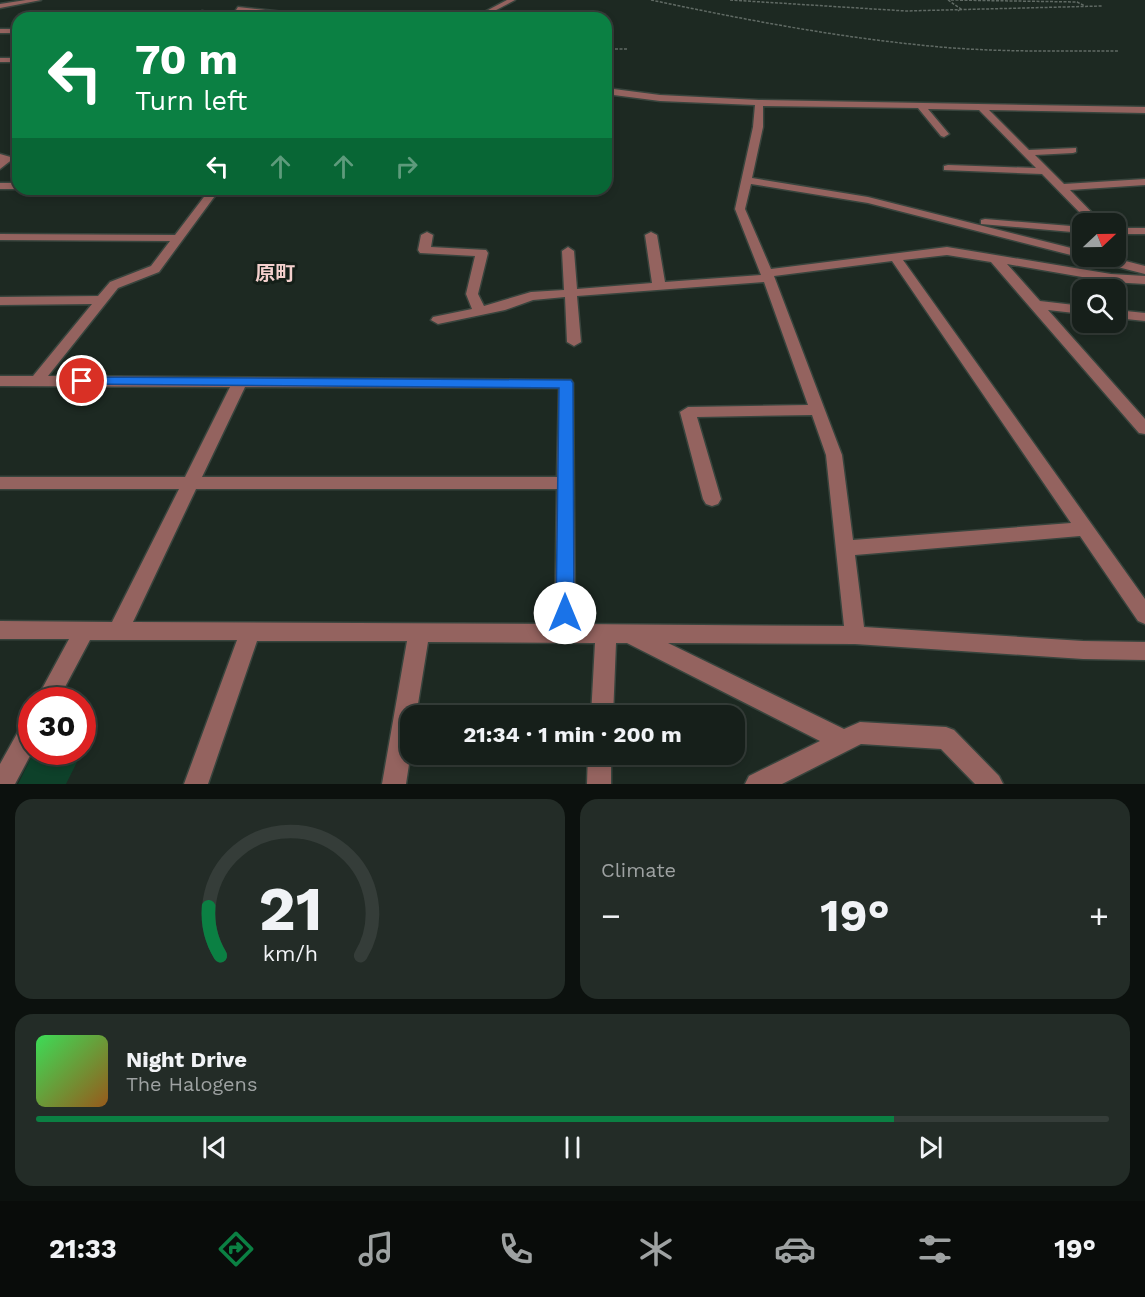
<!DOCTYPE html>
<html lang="en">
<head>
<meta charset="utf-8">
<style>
	:root { --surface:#161f1a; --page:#232c27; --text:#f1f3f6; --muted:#9ea2a2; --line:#353d39; --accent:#0b8043 }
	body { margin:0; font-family:"Work Sans","Noto Sans JP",sans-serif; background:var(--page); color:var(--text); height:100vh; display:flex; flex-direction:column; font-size:22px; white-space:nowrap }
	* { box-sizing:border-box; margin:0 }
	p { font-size:20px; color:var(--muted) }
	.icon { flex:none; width:33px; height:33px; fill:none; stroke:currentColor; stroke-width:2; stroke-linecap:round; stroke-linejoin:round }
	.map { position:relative; height:784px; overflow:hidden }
	.sheet { display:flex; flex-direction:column; gap:15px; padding:15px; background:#0c110e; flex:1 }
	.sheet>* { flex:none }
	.guide { position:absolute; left:12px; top:12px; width:600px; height:183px; border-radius:18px; box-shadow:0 3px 9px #0003,0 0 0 2px var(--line); background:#0b8043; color:#fff; overflow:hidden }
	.needle { width:39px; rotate:68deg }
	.controls { position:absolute; left:1072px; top:213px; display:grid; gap:12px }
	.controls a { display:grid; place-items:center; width:54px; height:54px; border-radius:12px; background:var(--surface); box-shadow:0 3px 9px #0003,0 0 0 2px var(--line); font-size:30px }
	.speed { position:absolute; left:18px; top:687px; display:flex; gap:12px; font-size:30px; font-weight:700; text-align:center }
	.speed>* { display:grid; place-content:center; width:78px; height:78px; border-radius:50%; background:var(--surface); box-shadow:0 3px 9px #0003,0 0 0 2px var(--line); line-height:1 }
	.speed .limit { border:9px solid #d22; background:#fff; color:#111 }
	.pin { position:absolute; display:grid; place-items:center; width:51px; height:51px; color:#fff; margin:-26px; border:3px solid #fff; border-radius:50%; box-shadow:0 2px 6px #0007 }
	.me { position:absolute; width:66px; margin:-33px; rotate:0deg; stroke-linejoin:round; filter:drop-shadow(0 0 4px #0008) }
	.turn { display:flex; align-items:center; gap:21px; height:126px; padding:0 24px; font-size:27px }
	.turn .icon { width:78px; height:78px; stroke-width:2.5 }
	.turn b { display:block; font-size:42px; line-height:51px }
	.lanes { display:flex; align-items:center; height:57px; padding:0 24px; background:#0003; justify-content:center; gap:30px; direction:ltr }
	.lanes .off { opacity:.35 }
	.big { font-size:45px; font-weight:700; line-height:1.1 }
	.sheet .widget { flex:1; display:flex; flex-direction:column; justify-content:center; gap:9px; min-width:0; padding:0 21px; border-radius:18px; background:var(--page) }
	.sheet .dial { align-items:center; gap:0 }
	.dial svg { height:156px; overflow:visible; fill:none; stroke:var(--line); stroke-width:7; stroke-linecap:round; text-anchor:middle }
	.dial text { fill:var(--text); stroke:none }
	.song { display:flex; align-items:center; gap:18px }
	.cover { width:72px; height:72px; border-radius:9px; background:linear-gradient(135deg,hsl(130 70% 55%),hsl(30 70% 35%)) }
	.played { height:6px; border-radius:3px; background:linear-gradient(90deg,var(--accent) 80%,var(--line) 80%) }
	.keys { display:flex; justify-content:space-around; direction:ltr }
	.heat { display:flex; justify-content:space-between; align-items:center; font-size:33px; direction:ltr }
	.sheet .tiles { flex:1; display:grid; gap:15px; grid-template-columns:1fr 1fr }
	.widget:last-child { grid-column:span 2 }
	.trip { position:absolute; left:400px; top:705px; width:345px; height:60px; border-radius:18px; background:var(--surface); box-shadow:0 3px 9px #0003,0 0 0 2px var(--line); font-weight:700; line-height:60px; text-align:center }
	.tab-bar { display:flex; height:96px; justify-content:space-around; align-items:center; background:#090c0a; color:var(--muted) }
	.tab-bar .icon { width:42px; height:42px }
	.tab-bar .current { color:var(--accent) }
	.tab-bar b { font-size:27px; color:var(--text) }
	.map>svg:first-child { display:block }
	.building { fill:#0e412a }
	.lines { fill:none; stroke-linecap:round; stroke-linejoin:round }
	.minor-casing { stroke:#38443d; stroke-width:3 }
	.path { stroke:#606a64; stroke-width:1.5; stroke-dasharray:3 1.5; stroke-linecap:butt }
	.minor { fill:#94635f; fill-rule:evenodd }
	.route { fill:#1a73e8; stroke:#114b97; stroke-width:1.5 }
	.labels { text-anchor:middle; stroke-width:6; stroke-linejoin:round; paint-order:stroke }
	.quarter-label { font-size:20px; font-weight:bold; fill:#f3d0cd; stroke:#141f18 }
</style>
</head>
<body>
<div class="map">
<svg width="1145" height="784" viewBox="0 0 1145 784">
	<rect width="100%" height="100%" fill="#1d2922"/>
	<path class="building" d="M 34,752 L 82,752 L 66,784 L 18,784 Z"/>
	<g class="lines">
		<g class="minor-casing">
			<g id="minor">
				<path d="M 26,0 L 41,0 L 0,8 L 0,4 Z"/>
				<path d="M 507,0 L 515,0 L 481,18 L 473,18 Z"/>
				<path d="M 238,7 L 320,16 L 323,18 L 302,18 L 236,10 Z"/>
				<path d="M 202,11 L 207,12 L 199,18 L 191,18 Z"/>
				<rect x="0" y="29" width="18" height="4"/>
				<rect x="0" y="58" width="18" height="4"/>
				<path d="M 606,88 L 660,95 L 759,100 L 1145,107 L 1145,113 L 989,110 L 1029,150 L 1076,148 L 1076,152 L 1073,153 L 1035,155 L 1064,184 L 1145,179 L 1145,185 L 1070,190 L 1103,224 L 1091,224 L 1042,174 L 944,170 L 944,166 L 948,165 L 1036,168 L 979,110 L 928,109 L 949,134 L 944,137 L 941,136 L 918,108 L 763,106 L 763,127 L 752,178 L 868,197 L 1083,251 L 1083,256 L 1106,256 L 1145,266 L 1145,274 L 868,203 L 751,184 L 745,209 L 771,269 L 947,247 L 1111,274 L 1145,276 L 1145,284 L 1111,282 L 1007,264 L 1040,301 L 1083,306 L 1083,314 L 1048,310 L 1145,419 L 1145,434 L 1139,433 L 991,262 L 947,255 L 903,260 L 1145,599 L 1145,624 L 1138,621 L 1080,536 L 855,555 L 864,627 L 1083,641 L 1145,642 L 1145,660 L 1083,659 L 855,644 L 668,643 L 844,729 L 860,722 L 946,727 L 954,730 L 999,776 L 1003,784 L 975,784 L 941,749 L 861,744 L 782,784 L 745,784 L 749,776 L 820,741 L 627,643 L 616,643 L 613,716 L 591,716 L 595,643 L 428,642 L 416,716 L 411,716 L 411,751 L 406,784 L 382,784 L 407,641 L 257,641 L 208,784 L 184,784 L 237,640 L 90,640 L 58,700 L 36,700 L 69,639 L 0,639 L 0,621 L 112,622 L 179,489 L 0,489 L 0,477 L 185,477 L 230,387 L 0,386 L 0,376 L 33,376 L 92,304 L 0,305 L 0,297 L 98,296 L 110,282 L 151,266 L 170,241 L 0,240 L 0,234 L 175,235 L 210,189 L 220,189 L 159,272 L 118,288 L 48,376 L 571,380 L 573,383 L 575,624 L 844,626 L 826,455 L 812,415 L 697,417 L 721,499 L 718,504 L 712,506 L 706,504 L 703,499 L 680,412 L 688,407 L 808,405 L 764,282 L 577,296 L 581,342 L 574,346 L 567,342 L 565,297 L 533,300 L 505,310 L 438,324 L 431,320 L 433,317 L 472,309 L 466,294 L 475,256 L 420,253 L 418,250 L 421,235 L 427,232 L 433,235 L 431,247 L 486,250 L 488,253 L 478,294 L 484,306 L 531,292 L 564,290 L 562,251 L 568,247 L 574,251 L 577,289 L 652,283 L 645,235 L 651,232 L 657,235 L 665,282 L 761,275 L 735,209 L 753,127 L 755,105 L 660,101 L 606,94 ZM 892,261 L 1071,523 L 853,540 L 842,455 L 774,276 ZM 245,387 L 559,388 L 557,477 L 202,477 ZM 196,489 L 557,489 L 555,624 L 133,622 Z"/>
				<path d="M 0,154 L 14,158 L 0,169 Z"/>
				<path d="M 0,183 L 18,183 L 19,189 L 0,189 Z"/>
				<path d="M 985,219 L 1083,227 L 1083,233 L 981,224 L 981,220 Z"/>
				<rect x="1116" y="228" width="29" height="6"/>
				<path d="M 1116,310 L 1145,313 L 1145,321 L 1116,318 Z"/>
				<path d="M 32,718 L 32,752 L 15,784 L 0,784 L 0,764 L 24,721 Z"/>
				<path d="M 588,754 L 611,754 L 611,784 L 587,784 Z"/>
			</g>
		</g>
		<g class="path">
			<path d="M 651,0 C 751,21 851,40 953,48 C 1008,52 1063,51 1118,51"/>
			<path d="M 730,0 L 906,11 L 1102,6"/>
			<path d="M 948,0 L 961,9 L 958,11"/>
			<path d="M 951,0 L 1077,2 L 1085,6"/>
			<path d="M 606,49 L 627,49"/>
		</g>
		<use href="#minor" class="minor"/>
	</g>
	<path class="route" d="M 82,377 L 571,380 L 573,383 L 574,613 L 571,618 L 565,620 L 559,618 L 556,613 L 559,388 L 77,384 L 75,381 Z"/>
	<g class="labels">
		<g class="quarter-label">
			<text x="275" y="280">原町</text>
		</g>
	</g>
</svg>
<div class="controls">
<a><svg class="needle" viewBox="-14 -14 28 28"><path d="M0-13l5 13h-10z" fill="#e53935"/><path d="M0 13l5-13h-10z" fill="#9ea2a2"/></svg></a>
<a><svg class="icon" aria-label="search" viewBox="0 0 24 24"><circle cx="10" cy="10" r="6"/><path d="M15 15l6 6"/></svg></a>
</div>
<div class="speed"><div class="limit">30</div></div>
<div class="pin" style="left:82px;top:381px;background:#d93025"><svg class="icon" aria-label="arrive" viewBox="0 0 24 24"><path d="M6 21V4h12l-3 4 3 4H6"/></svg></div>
<svg class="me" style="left:565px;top:613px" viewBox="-20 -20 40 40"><circle r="19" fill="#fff"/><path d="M0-13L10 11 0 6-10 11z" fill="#1a73e8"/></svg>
<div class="trip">21:34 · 1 min · 200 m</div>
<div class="guide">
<div class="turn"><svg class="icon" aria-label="left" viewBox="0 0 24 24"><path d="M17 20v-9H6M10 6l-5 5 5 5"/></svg><div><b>70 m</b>Turn left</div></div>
<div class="lanes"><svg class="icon" aria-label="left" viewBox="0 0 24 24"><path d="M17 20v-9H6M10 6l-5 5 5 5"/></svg><svg class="icon off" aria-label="ahead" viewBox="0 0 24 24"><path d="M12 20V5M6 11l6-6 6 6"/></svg><svg class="icon off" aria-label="ahead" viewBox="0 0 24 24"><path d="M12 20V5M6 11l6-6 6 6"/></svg><svg class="icon off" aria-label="right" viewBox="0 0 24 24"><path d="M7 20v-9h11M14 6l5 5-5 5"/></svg></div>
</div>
</div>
<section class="sheet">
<div class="tiles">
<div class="widget dial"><svg viewBox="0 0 100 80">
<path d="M14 69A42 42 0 1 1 86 69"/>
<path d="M14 69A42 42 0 0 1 8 44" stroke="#0b8043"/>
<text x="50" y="56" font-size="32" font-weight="700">21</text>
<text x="50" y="72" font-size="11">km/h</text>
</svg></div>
<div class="widget"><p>Climate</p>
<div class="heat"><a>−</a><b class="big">19°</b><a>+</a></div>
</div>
<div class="widget">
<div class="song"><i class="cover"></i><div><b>Night Drive</b><p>The Halogens</p></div></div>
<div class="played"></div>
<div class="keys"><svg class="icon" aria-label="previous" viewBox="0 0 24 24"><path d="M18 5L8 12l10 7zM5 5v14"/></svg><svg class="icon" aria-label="pause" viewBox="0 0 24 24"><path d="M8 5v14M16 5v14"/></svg><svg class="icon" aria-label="next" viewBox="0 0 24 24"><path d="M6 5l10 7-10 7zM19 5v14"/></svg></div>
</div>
</div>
</section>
<nav class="tab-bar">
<b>21:33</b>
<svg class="icon current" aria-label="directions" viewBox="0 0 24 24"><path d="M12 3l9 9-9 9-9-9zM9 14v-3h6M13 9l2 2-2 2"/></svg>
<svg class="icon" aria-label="music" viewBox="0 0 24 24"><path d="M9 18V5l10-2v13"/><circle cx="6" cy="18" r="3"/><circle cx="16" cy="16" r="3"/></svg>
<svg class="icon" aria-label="phone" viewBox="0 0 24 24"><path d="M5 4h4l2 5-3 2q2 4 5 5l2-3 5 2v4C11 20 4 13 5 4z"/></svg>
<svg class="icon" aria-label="climate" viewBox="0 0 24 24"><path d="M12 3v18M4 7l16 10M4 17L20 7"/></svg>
<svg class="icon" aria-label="car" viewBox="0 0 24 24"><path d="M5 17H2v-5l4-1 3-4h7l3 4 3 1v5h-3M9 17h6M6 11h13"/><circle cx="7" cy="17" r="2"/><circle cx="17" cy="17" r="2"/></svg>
<svg class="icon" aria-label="filters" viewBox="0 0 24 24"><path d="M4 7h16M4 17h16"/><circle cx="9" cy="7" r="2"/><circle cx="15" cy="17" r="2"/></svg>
<b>19°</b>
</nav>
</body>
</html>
